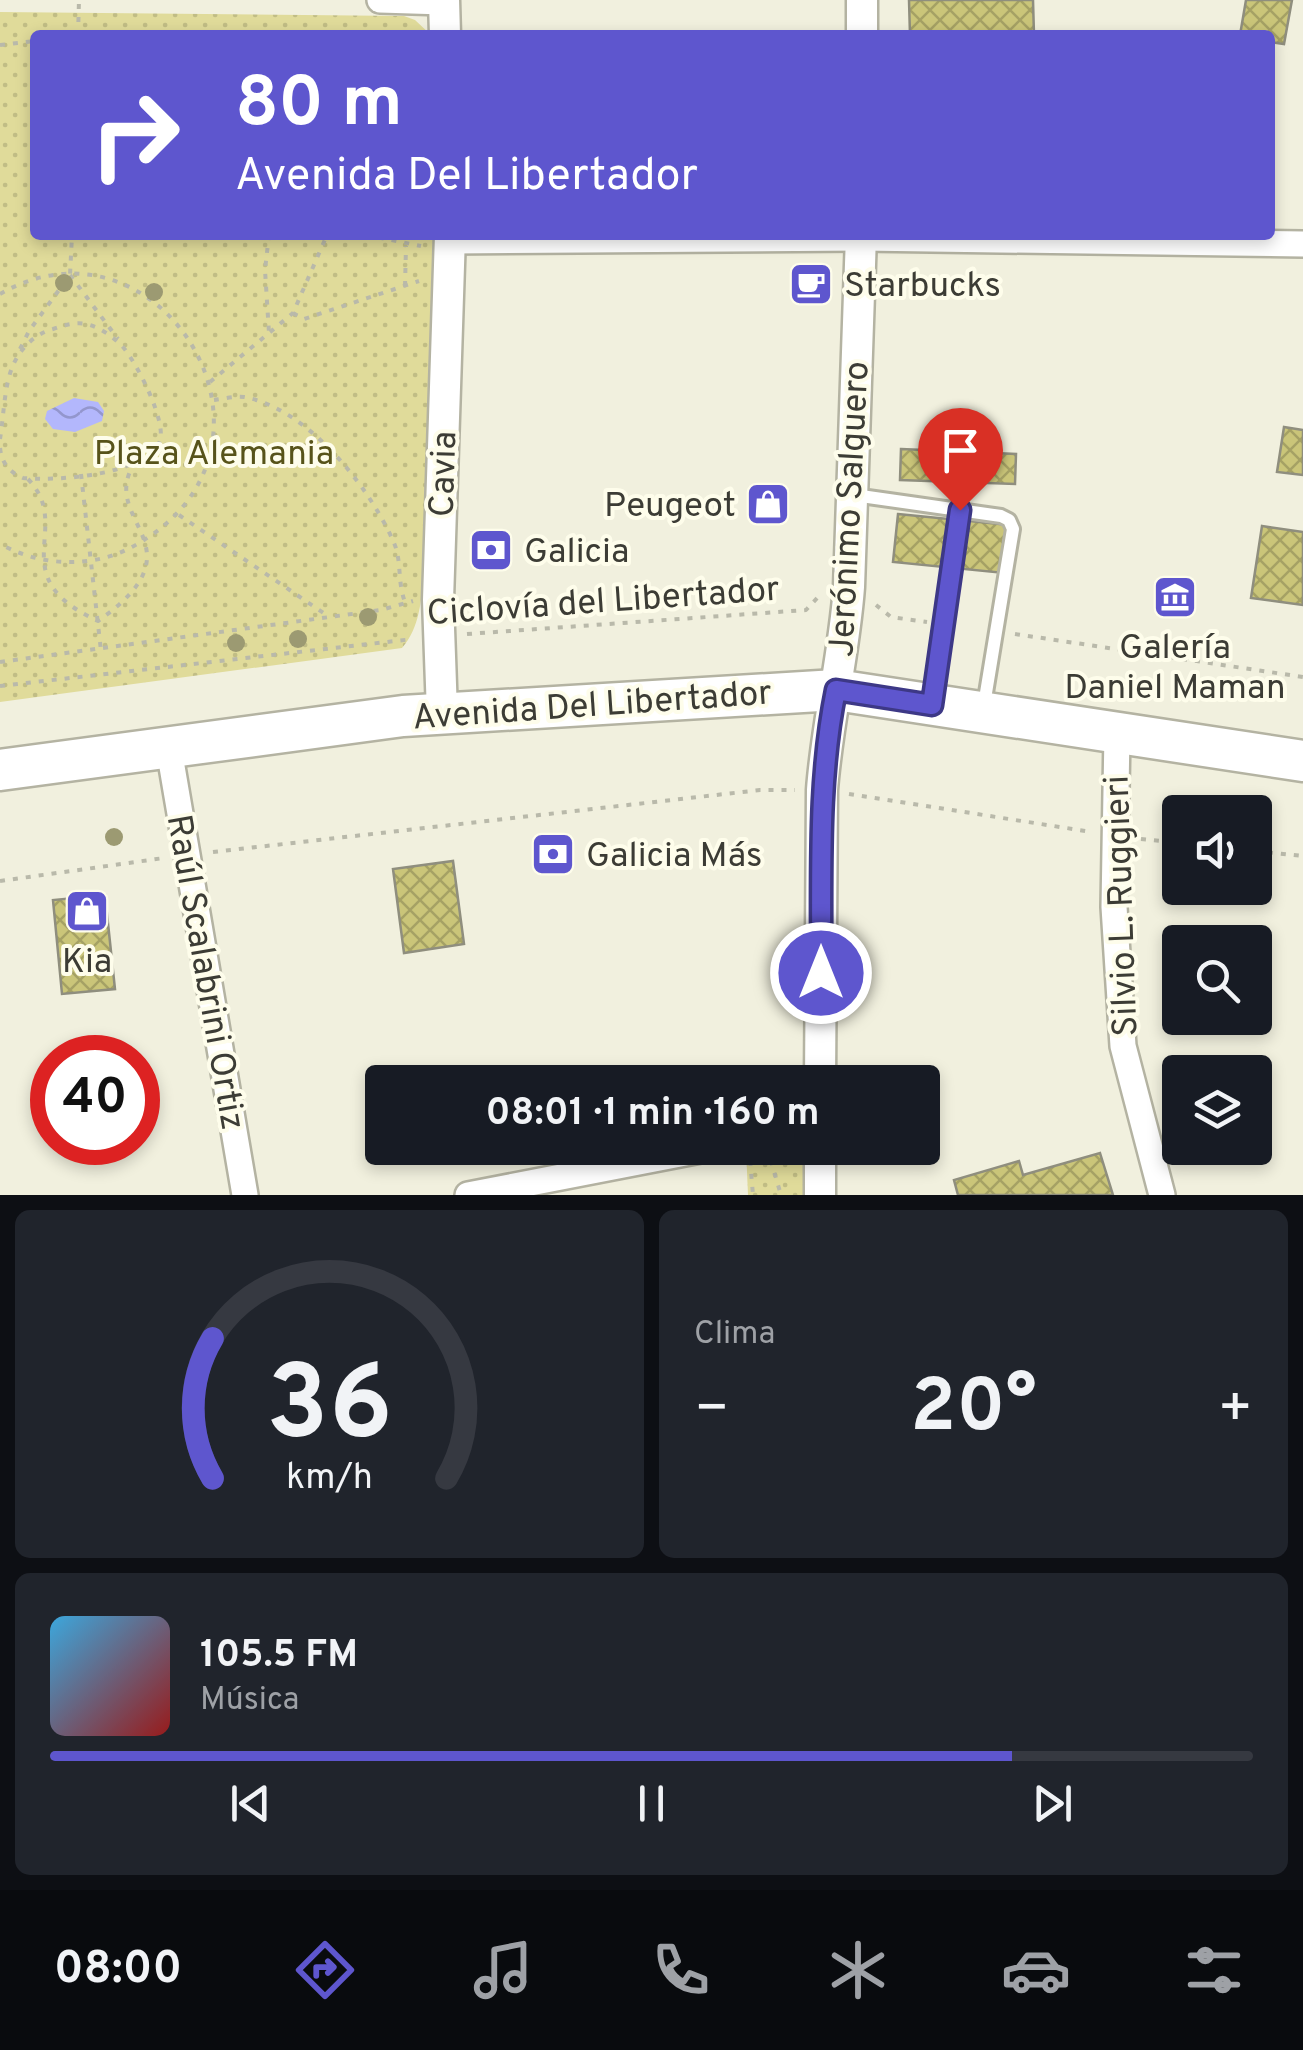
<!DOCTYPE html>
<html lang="es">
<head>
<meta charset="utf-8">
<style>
	:root { --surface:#171b24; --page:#20242c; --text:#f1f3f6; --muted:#9ea1a6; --line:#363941; --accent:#5e56ce }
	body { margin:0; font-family:Overpass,sans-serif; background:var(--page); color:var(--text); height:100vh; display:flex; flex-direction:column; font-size:38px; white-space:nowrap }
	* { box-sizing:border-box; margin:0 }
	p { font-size:32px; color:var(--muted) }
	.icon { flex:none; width:55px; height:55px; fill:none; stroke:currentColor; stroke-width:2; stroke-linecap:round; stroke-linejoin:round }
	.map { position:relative; height:1195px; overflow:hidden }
	.panel { display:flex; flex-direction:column; gap:15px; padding:15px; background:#0d0f14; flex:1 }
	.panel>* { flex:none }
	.top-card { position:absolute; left:30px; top:30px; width:1245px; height:210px; border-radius:10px; box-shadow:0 5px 15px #0003; background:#5e56ce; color:#fff; overflow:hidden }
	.tools { position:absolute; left:1162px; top:795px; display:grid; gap:20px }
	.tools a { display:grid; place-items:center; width:110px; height:110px; border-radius:10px; background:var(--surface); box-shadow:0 5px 15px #0003; font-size:50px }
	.speed { position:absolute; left:30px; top:1035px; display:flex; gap:20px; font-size:50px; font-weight:700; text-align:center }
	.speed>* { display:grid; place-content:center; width:130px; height:130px; border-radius:50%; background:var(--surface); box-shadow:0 5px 15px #0003; line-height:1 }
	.speed .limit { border:15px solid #d22; background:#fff; color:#111 }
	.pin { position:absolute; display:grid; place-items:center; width:85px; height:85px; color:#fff; margin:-102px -42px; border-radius:50% 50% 50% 0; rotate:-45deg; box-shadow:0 0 10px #0007 }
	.pin .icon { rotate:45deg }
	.me { position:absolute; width:110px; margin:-55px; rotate:0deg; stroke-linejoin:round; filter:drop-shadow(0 0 8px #0008) }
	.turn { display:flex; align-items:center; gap:35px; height:210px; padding:0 40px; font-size:45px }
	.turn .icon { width:130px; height:130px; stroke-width:2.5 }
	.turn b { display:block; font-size:70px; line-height:85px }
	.big { font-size:75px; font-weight:700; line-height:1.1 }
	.panel .widget { flex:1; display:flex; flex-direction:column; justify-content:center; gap:15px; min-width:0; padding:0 35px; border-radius:15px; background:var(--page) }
	.panel .dial { align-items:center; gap:0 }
	.dial svg { height:260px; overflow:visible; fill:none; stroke:var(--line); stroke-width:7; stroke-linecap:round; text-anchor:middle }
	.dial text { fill:var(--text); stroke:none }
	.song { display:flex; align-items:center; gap:30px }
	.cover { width:120px; height:120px; border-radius:15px; background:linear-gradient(135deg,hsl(200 70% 55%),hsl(0 70% 35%)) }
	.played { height:10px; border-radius:5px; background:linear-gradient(90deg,var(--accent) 80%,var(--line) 80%) }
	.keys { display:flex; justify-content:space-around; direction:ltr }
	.heat { display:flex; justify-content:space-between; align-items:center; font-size:55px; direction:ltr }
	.panel .tiles { flex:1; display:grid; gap:15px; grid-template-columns:1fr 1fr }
	.widget:last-child { grid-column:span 2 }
	.trip { position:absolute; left:365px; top:1065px; width:575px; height:100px; border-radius:10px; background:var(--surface); box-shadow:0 5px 15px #0003; font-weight:700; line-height:100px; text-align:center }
	.dock { display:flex; height:160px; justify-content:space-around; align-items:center; background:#090b0e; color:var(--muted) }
	.dock .icon { width:70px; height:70px }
	.dock .selected { color:var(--accent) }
	.dock b { font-size:45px; color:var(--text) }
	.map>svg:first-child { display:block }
	.park { fill:url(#park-dots) }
	.water { fill:url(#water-waves) }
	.building { fill:url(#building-cross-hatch); stroke:#8f8e7e; stroke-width:2.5 }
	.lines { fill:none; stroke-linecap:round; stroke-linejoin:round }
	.service-casing { stroke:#b4b3a2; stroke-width:18 }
	.minor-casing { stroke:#b4b3a2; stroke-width:30 }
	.tertiary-casing { stroke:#b4b3a2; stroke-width:35 }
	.primary-casing { stroke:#b4b3a2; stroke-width:45 }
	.path { stroke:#b9b9aa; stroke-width:4; stroke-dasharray:5 8; stroke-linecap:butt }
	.service { stroke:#fff; stroke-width:12 }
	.minor { stroke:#fff; stroke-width:25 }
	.tertiary { stroke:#fff; stroke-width:30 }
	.primary { stroke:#fff; stroke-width:40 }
	.tree { fill:#9c9a72 }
	.route-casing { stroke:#3d3886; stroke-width:25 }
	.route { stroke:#5e56ce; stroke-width:18 }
	.labels { text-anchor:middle; stroke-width:8; stroke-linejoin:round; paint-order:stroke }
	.poi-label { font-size:35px; fill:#3c3c35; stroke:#fefdeb; text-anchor:start }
	.park-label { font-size:35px; fill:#57531a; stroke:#fefdeb }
	.street-label { font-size:35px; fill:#3c3c35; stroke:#fefdeb }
</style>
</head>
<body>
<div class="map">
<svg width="1303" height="1195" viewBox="0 0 1303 1195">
	<defs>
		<pattern id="park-dots" width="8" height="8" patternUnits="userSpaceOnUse" patternTransform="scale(2.5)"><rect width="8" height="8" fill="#e0db9a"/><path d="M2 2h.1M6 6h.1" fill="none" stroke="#c1bd85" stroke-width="1.8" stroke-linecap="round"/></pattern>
		<pattern id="water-waves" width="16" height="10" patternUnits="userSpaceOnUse" patternTransform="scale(2.5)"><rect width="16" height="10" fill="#b3b7fc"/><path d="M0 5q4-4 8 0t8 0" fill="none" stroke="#9396cd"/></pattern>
		<pattern id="building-cross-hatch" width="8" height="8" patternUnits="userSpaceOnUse" patternTransform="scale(2.5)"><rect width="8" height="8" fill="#cac579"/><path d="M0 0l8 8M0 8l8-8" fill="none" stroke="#a5a164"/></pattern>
	</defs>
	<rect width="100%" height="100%" fill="#f1f0de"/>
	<g class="park">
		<path d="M 0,12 L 404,16 L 415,20 L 431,35 L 35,35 L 35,235 L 434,235 L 424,574 C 421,601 420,627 402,648 L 0,702 Z"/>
		<path d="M 746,1148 L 815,1148 L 815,1195 L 748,1195 Z"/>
	</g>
	<path class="water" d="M 74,398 L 98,402 L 104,411 L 102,421 L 75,432 L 53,429 L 45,419 L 47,411 Z"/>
	<g class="building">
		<path d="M 909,0 L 1033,0 L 1034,35 L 910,35 Z"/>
		<path d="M 1246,0 L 1292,0 L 1284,44 L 1270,42 L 1270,35 L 1240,35 Z"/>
		<path d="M 1284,427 L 1303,430 L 1303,475 L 1277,472 Z"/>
		<path d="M 901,449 L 1016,454 L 1015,484 L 900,480 Z"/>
		<path d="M 898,514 L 1010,525 L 1004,573 L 893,562 Z"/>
		<path d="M 1262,526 L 1303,532 L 1303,605 L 1251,598 Z"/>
		<path d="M 453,861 L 464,944 L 404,953 L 393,869 Z"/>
		<path d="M 105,895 L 115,989 L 62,994 L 53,900 Z"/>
		<path d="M 1100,1153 L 1113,1195 L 958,1195 L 954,1180 L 1019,1161 L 1023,1175 Z"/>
	</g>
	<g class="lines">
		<g class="service-casing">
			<g id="service">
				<path d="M 854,495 L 1001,516 L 1009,520 L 1013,529 L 984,705"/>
				<path d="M 933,701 L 960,510"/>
			</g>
		</g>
		<g class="minor-casing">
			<g id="minor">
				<path d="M 380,0 L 444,2"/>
				<path d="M 450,241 L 861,238 L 1303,244"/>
				<path d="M 1117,733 L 1114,907 L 1123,1046 L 1162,1195"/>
				<path d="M 169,749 L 245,1195"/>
				<path d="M 468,1195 L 711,1148"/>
			</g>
		</g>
		<g class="tertiary-casing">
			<g id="tertiary">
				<path d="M 444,0 L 445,35"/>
				<path d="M 862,35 L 862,0"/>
				<path d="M 442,713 L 438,600 L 450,235"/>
				<path d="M 820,1082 L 822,790 C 827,722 844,656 849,587 L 861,235"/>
				<path d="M 820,1148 L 820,1195"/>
			</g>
		</g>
		<g class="primary-casing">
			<path id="primary" d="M 0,770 L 403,716 L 836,690 L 1303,761"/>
		</g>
		<g class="path">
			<path d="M 78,35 L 79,0"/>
			<path d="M 0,45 L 35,41"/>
			<path d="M 269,235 L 265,270 L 269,333"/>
			<path d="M 366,235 L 421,246"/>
			<path d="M 70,275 L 118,339"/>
			<path d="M 405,286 L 406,246"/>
			<path d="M 0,294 C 162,201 312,450 132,547 C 91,569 40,566 0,544"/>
			<path d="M 293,313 L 304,319 L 419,281"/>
			<path d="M 20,349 L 29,331 L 70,275 L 72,235"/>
			<path d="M 210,382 L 293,313 L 327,235"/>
			<path d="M 214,400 C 223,399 234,396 244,397 C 307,408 370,487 394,543 C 402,561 397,581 405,602"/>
			<path d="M 0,439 C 4,415 4,384 14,363 C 22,347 35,334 53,329 C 65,325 77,321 90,325 C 102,329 113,337 122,346 C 136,361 169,425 159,443 C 139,476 58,481 23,478 C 9,472 1,462 0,447"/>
			<path d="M 81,474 L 101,651"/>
			<path d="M 28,479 C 75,528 0,576 98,621 C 205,546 98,522 134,464"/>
			<path d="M 179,515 L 328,616"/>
			<path d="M 876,605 L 891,617 L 927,622"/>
			<path d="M 467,634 L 806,610 L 820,595"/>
			<path d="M 1015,634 L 1303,677"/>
			<path d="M 0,662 L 381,610 L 413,601"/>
			<path d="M 0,686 L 413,639"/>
			<path d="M 849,794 L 1092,832"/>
			<path d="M 1141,839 L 1180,843"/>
			<path d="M 1255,851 L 1303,856"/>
			<path d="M 213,852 L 760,790 L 795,790"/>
			<path d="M 0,881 L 164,858"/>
			<path d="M 749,1148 L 753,1195"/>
			<path d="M 767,1148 L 781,1195"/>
		</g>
		<use href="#service" class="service"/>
		<use href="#minor" class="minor"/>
		<use href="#tertiary" class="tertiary"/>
		<use href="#primary" class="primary"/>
	</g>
	<g class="tree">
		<circle cx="64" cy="283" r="9"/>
		<circle cx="154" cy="292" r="9"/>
		<circle cx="368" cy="617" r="9"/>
		<circle cx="298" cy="639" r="9"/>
		<circle cx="236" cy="643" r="9"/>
		<circle cx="114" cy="837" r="9"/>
	</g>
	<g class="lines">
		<g class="route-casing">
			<path id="route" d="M 821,973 C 822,878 817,783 836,690 L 932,705 L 960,510"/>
		</g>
		<use href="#route" class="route"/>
	</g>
	<defs>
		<g id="cafe-square" transform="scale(2.25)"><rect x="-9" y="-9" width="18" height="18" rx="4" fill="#5e56ce" stroke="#fefdeb"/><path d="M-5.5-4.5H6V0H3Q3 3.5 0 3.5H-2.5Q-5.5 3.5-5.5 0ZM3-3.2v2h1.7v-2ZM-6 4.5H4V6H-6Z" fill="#fff"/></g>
		<g id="shop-square" transform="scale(2.25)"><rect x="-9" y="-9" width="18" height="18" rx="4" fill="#5e56ce" stroke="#fefdeb"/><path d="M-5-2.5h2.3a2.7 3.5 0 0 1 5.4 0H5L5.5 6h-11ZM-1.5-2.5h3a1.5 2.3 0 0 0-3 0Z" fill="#fff"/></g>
		<g id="bank-square" transform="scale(2.25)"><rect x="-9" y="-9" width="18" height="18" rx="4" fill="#5e56ce" stroke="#fefdeb"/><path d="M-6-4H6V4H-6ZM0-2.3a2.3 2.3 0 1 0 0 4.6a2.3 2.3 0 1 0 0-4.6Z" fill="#fff"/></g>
		<g id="museum-square" transform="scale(2.25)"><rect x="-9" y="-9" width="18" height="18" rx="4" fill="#5e56ce" stroke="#fefdeb"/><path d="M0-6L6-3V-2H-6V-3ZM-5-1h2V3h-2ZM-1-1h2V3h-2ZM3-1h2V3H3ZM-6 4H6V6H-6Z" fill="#fff"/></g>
	</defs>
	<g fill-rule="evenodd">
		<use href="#cafe-square" x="811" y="284"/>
		<use href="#shop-square" x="768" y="504"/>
		<use href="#bank-square" x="491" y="550"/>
		<use href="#museum-square" x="1175" y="597"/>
		<use href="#bank-square" x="553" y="854"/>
		<use href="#shop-square" x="87" y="911"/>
	</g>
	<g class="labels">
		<g class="poi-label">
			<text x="844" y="296">Starbucks</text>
			<text x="736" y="516" text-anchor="end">Peugeot</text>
			<text x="524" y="562">Galicia</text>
			<text x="1175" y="658" text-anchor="middle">Galería<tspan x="1175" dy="40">Daniel Maman</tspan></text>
			<text x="586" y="866">Galicia Más</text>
			<text x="87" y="972" text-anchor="middle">Kia</text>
		</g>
		<g class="park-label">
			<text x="214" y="464">Plaza Alemania</text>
		</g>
		<g class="street-label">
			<text transform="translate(442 474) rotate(-88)" y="12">Cavia</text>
			<text transform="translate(848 509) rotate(-87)" y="12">Jerónimo Salguero</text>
			<text transform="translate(603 600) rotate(-4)" y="12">Ciclovía del Libertador</text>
			<text transform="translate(592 704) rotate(-4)" y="12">Avenida Del Libertador</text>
			<text transform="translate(1120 906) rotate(-92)" y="12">Silvio L. Ruggieri</text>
			<text transform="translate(207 972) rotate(80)" y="12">Raúl Scalabrini Ortiz</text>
		</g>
	</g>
</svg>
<div class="tools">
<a><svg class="icon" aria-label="sound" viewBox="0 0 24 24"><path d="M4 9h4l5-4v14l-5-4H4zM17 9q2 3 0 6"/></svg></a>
<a><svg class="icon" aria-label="search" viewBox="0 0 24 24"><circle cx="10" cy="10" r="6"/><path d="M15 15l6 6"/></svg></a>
<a><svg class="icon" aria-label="layers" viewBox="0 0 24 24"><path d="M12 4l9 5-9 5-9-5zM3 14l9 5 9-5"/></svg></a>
</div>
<div class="speed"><div class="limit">40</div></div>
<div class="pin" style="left:960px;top:510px;background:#d93025"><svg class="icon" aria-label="arrive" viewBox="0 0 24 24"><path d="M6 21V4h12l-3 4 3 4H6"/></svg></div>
<svg class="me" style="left:821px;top:973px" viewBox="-20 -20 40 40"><circle r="17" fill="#5e56ce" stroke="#fff" stroke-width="3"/><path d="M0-11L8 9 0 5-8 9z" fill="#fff"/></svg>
<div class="trip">08:01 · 1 min · 160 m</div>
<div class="top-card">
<div class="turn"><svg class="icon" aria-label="right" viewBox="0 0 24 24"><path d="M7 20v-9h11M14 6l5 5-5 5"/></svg><div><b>80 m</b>Avenida Del Libertador</div></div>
</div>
</div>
<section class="panel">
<div class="tiles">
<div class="widget dial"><svg viewBox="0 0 100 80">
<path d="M14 69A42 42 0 1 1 86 69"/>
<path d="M14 69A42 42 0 0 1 14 26" stroke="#5e56ce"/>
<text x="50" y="56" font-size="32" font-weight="700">36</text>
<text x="50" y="72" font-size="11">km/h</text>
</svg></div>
<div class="widget"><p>Clima</p>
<div class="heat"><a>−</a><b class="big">20°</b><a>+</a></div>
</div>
<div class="widget">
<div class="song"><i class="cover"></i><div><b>105.5 FM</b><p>Música</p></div></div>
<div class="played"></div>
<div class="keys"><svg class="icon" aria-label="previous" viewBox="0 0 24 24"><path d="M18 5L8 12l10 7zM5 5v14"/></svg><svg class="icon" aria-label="pause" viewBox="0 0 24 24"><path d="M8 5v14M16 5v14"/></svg><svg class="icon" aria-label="next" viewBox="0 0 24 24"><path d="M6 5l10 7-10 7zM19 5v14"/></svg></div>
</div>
</div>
</section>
<nav class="dock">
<b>08:00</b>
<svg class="icon selected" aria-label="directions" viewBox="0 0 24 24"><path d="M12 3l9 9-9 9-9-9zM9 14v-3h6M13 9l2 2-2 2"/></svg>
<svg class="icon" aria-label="music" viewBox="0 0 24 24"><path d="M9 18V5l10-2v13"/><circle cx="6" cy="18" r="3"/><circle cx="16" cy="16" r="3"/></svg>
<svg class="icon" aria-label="phone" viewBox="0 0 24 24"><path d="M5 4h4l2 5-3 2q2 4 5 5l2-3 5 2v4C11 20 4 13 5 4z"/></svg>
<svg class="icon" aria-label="climate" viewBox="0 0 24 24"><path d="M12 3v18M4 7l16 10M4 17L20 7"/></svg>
<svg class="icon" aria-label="car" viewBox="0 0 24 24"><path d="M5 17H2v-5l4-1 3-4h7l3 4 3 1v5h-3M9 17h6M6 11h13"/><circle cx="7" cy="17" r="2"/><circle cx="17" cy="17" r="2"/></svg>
<svg class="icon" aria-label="filters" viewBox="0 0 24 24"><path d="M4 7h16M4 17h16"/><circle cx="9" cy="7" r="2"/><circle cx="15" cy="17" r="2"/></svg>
</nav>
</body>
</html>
